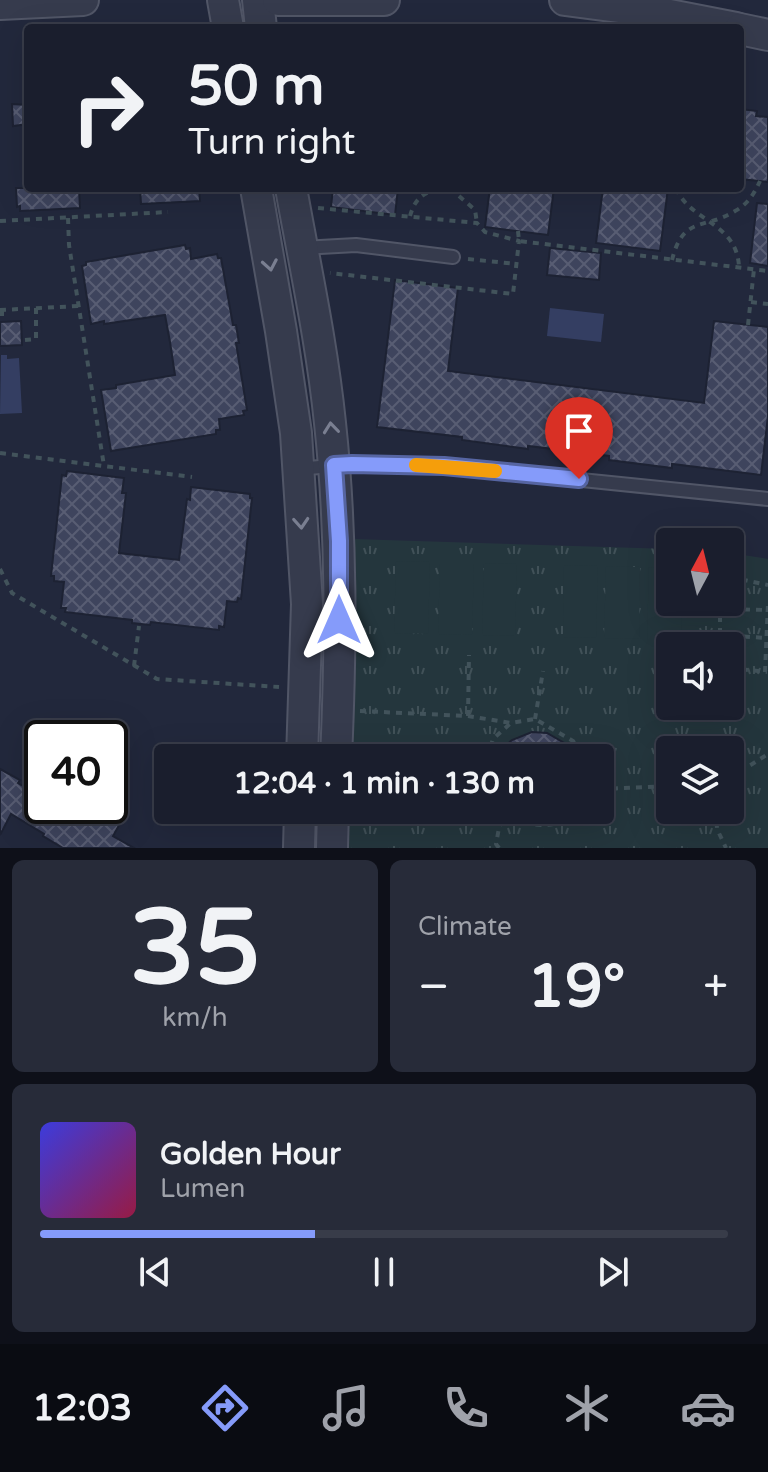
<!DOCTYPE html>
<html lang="en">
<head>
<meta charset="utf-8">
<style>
	:root { --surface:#1a1e2d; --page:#272b39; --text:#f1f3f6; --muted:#9fa2aa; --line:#383c49; --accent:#859bfa }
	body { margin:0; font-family:"Varela Round",sans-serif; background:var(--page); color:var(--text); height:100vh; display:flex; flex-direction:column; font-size:30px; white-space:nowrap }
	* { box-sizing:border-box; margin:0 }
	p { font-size:26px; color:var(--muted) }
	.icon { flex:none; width:44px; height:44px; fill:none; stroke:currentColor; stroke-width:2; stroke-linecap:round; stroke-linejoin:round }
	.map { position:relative; height:848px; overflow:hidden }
	.panel { display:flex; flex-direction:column; gap:12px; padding:12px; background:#0e1019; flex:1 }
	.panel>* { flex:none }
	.banner { position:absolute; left:24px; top:24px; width:720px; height:168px; border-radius:8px; box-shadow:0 8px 32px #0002,0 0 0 2px var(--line); background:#1a1e2d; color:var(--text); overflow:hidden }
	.needle { width:52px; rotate:7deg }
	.fabs { position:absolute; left:656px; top:528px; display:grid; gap:16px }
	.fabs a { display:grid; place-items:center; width:88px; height:88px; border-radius:8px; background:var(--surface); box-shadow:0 8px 32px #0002,0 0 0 2px var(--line); font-size:40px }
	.speed { position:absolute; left:24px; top:720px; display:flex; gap:16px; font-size:40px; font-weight:700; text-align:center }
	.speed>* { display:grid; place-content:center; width:104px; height:104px; border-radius:50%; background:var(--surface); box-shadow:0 8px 32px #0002,0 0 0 2px var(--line); line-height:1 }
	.speed .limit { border:4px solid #111; border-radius:12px; background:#fff; color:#111 }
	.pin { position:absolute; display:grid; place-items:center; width:68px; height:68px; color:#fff; margin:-82px -34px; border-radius:50% 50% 50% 0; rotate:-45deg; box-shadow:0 0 8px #0007 }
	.pin .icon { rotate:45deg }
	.me { position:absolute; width:88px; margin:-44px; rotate:0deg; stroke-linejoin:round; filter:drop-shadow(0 0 6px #0008) }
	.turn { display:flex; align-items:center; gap:28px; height:168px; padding:0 32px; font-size:36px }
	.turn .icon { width:104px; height:104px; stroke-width:2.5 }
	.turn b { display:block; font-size:56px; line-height:68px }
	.big { font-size:60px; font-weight:700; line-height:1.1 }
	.panel .widget { flex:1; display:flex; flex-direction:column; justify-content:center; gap:12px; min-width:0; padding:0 28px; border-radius:12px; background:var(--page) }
	.panel .dial { align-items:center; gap:0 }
	.dial b { font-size:104px; line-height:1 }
	.song { display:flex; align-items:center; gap:24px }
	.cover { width:96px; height:96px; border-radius:12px; background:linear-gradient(135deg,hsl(240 70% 55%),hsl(340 70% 35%)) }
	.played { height:8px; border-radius:4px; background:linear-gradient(90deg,var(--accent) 40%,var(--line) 40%) }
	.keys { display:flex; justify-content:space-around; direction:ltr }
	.heat { display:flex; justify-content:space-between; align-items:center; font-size:44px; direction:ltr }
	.panel .tiles { flex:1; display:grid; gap:12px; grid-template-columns:1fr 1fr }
	.widget:last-child { grid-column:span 2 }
	.trip { position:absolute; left:154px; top:744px; width:460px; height:80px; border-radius:8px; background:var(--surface); box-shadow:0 8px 32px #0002,0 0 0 2px var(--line); font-weight:700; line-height:80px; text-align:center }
	.tabs { display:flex; height:128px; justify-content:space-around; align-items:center; background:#0a0c12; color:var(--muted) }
	.tabs .icon { width:56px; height:56px }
	.tabs .on { color:var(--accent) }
	.tabs b { font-size:36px; color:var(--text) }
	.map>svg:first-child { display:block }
	.park { fill:url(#park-tufts); fill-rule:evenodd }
	.pitch { fill:#24363d }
	.water { fill:#343e62 }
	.building { fill:url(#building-cross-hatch); stroke:#1d2233; stroke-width:2 }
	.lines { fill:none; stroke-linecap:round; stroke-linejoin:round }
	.service-casing { stroke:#515667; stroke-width:16 }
	.tertiary-casing { stroke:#515667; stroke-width:34 }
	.path { stroke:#42535b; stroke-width:4; stroke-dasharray:6 6; stroke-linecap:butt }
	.service { stroke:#363b4d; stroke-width:12 }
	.tertiary { stroke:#363b4d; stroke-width:30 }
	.oneway { stroke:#7a7f91 }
	.route-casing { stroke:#5665a2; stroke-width:20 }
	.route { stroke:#859bfa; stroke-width:14 }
	.slow { stroke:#f59e0b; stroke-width:14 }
</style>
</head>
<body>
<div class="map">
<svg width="768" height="848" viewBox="0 0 768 848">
	<defs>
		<pattern id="park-tufts" width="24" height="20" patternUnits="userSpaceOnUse" patternTransform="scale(2)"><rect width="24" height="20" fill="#24363d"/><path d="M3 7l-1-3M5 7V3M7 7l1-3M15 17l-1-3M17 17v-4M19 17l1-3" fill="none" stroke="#415158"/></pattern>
		<pattern id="building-cross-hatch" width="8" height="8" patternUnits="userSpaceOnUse" patternTransform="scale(2)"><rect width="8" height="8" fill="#3e445d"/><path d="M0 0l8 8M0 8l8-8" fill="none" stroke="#585d73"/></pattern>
	</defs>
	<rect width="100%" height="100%" fill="#22283c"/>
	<path class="park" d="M 352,539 L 670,549 L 670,602 L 730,602 L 730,553 L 768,559 L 768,848 L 342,848 L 343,810 L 600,810 L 600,758 L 345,758 ZM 670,646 L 730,646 L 730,706 L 670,706 ZM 670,750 L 730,750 L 730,810 L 670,810 Z"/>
	<g class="pitch">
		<path d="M 396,561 L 430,562 L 428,634 L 394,633 Z"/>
		<path d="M 440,563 L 474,563 L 472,635 L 438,634 Z"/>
		<path d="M 484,563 L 517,564 L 515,636 L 482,635 Z"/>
		<path d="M 564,565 L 598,566 L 596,638 L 563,637 Z"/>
		<path d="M 606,566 L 640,567 L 639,639 L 604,638 Z"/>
		<path d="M 649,567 L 670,568 L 670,602 L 682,602 L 681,640 L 647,640 Z"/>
	</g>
	<g class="water">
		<path d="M 550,308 L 604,314 L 601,342 L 547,336 Z"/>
		<path d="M 1,355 L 7,355 L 7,359 L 19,358 L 22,413 L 0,414 Z"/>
	</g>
	<g class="building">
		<path d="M 12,104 L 28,105 L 28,124 L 13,126 Z"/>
		<path d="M 740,109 L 757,111 L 756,116 L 768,117 L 768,182 L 740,179 Z"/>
		<path d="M 16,188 L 79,188 L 80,208 L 20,211 L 20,206 L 17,207 Z"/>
		<path d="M 140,188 L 199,188 L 200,201 L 141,204 Z"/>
		<path d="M 333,188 L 398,188 L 395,215 L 331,207 Z"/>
		<path d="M 490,188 L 554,188 L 548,235 L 485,227 Z"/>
		<path d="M 603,188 L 668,188 L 660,251 L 596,243 Z"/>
		<path d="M 757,203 L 768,204 L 768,266 L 750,263 Z"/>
		<path d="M 185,245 L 186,249 L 190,248 L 191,259 L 217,254 L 218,258 L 221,258 L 233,325 L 236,325 L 239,343 L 236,343 L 247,410 L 243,411 L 244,415 L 219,419 L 220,430 L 216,430 L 216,434 L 111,451 L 101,390 L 116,388 L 116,385 L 175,375 L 170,342 L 165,315 L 104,324 L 104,321 L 91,324 L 82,266 L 86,265 L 86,262 Z"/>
		<path d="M 550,248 L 601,253 L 599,280 L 547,275 Z"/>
		<path d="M 395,280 L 458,288 L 448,371 L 704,403 L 714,321 L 768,327 L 768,416 L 761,475 L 672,464 L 672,468 L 609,460 L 609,456 L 528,446 L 528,449 L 462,440 L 462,437 L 377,427 Z"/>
		<path d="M 21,321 L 22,345 L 0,346 L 0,322 Z"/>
		<path d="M 67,471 L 124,478 L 122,493 L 126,493 L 119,553 L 179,560 L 187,499 L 190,500 L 191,487 L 250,494 L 250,498 L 252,498 L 241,599 L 238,598 L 237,602 L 227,601 L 224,627 L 219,626 L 219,630 L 151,622 L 150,625 L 132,623 L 132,620 L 65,612 L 66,608 L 61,608 L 64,582 L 54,581 L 54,576 L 51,576 L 62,475 L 66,476 Z"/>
		<path d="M 532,732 L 547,733 L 566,744 L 575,758 L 491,758 L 512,740 Z"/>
		<path d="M 0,769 L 20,780 L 18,783 L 42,798 L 42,806 L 56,806 L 69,814 L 74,806 L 98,806 L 122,820 L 113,836 L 134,848 L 63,848 L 43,836 L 44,834 L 11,814 L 0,835 Z"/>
	</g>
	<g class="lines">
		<g class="service-casing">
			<g id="service">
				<path d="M 302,248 L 356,245 L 453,257"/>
				<path d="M 298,469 L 352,464 L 444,466 L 768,499"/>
			</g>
		</g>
		<g class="tertiary-casing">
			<g id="tertiary">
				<path d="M 223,0 L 228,28"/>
				<path d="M 258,0 L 261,28"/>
				<path d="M 278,0 L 384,0"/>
				<path d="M 565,0 L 649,11 L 736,28"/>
				<path d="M 0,4 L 83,0"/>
				<path d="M 740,29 L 768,35"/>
				<path d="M 256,188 L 281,331 L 296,433 L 307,604 L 302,758"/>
				<path d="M 291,188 C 305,266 322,344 330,423 C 342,534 341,646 336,758"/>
				<path d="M 299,848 L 300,810"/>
				<path d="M 332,848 L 333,810"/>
			</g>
		</g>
		<g class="path">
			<path d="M 467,28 L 468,26"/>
			<path d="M 450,188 L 475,210 L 477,223"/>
			<path d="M 676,188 C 690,222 737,222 739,267"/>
			<path d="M 318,208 L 477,223 L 485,232 L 519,241 L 513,294 L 330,273"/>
			<path d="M 410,216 C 415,199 421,195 437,188"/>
			<path d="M 68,218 L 69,245 L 104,466"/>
			<path d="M 0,221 L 168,212"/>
			<path d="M 518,231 L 519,241 L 768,271"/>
			<path d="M 468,259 L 516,264"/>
			<path d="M 672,260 C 683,215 705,230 735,211 C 748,204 754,194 760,181"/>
			<path d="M 751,302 L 768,304"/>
			<path d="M 0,310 L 79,306"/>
			<path d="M 2,310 L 2,319"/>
			<path d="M 748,325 L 754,269"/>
			<path d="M 25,340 L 36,339 L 36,308"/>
			<path d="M 0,453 L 192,477"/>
			<path d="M 0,569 L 12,593 L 157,679 L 279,687"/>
			<path d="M 730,577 L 768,585"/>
			<path d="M 720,609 L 768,610"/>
			<path d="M 720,635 L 766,638"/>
			<path d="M 720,646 L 720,602"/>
			<path d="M 134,666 L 139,626"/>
			<path d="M 730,668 L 767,672"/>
			<path d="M 765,672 L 768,603"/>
			<path d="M 731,682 L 733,668"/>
			<path d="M 360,711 L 468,716 L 511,723 L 535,719 L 573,741 L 585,758"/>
			<path d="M 468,716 L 469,655"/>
			<path d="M 535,719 L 543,671"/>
			<path d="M 487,758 L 493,739 L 511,723"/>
			<path d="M 730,778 L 768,754"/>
			<path d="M 600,789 L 670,786"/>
			<path d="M 503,810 C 526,829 559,831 582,810"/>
			<path d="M 716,810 L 717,829 L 726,848"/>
			<path d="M 499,848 L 496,844 L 499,828 L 506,813"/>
		</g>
		<use href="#service" class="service"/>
		<use href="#tertiary" class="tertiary"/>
	</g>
	<defs><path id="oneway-chevron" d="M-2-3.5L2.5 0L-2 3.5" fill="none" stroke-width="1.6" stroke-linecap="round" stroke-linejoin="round" transform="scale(2)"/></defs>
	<g class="oneway">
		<use href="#oneway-chevron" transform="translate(270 265) rotate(80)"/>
		<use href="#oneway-chevron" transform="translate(331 428) rotate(-96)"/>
		<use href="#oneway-chevron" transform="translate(301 523) rotate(86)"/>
	</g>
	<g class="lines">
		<g class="route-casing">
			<path id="route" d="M 339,620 L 339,541 L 334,465 L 352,464 L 444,466 L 579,479"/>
		</g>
		<use href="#route" class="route"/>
		<path class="slow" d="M 416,465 L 495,471"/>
	</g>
</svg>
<div class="fabs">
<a><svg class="needle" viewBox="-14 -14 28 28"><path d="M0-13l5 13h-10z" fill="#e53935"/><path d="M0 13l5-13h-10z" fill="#9fa2aa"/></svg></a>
<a><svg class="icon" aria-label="sound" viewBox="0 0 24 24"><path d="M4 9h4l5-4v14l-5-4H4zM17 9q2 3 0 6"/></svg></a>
<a><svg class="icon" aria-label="layers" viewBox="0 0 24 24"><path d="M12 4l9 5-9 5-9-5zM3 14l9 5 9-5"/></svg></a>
</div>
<div class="speed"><div class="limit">40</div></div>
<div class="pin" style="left:579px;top:479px;background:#d93025"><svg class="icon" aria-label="arrive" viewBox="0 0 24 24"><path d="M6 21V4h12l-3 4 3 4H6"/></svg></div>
<svg class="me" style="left:339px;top:620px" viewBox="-20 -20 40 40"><path d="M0-17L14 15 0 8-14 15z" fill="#859bfa" stroke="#fff" stroke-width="4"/></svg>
<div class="trip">12:04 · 1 min · 130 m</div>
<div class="banner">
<div class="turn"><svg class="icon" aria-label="right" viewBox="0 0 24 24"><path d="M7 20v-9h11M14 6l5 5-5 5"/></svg><div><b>50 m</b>Turn right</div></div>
</div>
</div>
<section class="panel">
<div class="tiles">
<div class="widget dial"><b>35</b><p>km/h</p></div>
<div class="widget"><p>Climate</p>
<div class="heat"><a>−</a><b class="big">19°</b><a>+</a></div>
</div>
<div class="widget">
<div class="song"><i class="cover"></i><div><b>Golden Hour</b><p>Lumen</p></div></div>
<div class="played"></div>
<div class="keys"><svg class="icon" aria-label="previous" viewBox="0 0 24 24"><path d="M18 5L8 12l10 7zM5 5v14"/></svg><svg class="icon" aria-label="pause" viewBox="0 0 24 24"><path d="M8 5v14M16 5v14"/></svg><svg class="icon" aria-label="next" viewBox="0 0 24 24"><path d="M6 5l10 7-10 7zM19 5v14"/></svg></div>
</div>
</div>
</section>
<nav class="tabs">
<b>12:03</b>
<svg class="icon on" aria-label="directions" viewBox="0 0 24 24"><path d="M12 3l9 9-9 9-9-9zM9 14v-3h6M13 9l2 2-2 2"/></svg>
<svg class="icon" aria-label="music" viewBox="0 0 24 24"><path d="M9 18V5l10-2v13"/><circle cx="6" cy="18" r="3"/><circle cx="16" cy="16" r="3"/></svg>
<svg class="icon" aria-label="phone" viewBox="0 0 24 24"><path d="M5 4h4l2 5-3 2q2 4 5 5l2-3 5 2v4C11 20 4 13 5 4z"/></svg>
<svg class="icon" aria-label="climate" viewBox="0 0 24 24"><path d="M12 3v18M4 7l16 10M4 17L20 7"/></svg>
<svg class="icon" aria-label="car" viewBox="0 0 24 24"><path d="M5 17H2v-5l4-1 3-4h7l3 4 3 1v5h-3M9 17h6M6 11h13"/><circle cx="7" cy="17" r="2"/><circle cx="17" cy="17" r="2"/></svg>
</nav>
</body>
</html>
